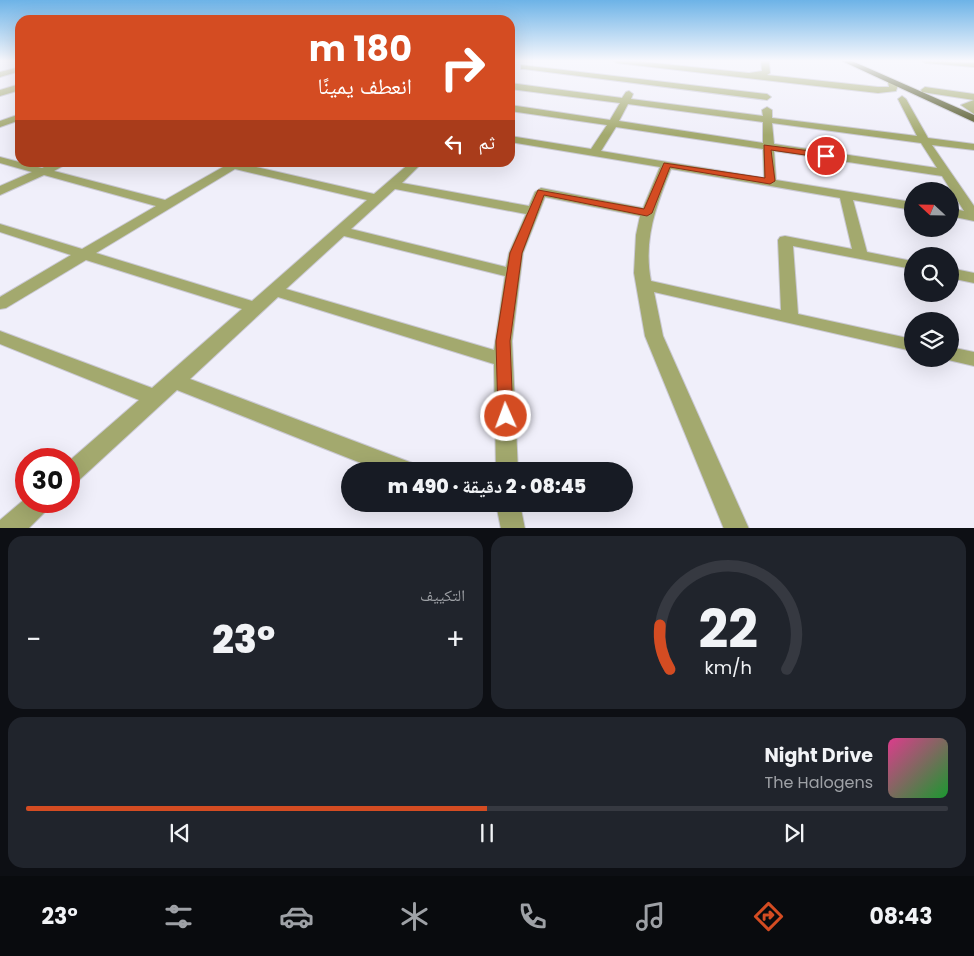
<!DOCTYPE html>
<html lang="ar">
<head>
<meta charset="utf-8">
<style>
	:root { --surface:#171b24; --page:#20242c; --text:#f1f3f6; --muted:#9ea1a6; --line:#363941; --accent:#d44c22 }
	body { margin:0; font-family:Poppins,"Noto Naskh Arabic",sans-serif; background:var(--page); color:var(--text); direction:rtl; height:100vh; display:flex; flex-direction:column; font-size:19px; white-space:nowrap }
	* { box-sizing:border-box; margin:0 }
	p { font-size:16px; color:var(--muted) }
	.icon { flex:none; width:28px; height:28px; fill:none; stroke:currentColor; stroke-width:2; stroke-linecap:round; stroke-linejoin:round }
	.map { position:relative; height:528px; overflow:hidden; direction:ltr }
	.side { display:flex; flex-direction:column; gap:8px; padding:8px; background:#0d0f14; flex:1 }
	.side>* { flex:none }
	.banner { position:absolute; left:15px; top:15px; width:500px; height:152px; border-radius:15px; box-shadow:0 5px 20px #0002; direction:rtl; background:#d44c22; color:#fff; overflow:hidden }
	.needle { width:32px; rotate:292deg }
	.fabs { position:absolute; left:904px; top:182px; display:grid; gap:10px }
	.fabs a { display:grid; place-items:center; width:55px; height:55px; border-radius:50%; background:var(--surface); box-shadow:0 5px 20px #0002; font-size:25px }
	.speed { position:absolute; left:15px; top:448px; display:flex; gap:10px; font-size:25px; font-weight:700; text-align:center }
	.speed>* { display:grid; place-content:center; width:65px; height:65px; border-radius:50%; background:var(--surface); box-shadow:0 5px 20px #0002; line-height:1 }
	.speed .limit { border:8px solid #d22; background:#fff; color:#111 }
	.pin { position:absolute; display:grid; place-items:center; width:42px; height:42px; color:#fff; margin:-21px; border:2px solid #fff; border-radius:50%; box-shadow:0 1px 5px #0007 }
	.me { position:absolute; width:55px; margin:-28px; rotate:358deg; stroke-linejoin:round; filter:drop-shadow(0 0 4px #0008) }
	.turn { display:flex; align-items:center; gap:18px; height:105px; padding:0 20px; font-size:22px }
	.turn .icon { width:65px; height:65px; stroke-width:2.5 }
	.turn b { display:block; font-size:35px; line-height:42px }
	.then { display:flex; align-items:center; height:48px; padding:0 20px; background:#0003; gap:10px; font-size:19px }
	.big { font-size:38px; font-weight:800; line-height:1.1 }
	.side .tile { flex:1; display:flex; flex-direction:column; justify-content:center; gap:8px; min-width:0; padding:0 18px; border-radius:15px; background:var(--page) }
	.side .dial { align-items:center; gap:0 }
	.dial svg { height:130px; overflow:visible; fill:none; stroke:var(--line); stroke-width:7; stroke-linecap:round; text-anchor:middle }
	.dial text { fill:var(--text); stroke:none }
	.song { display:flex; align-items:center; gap:15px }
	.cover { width:60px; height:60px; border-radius:8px; background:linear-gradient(135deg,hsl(330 70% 55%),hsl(130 70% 35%)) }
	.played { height:5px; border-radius:2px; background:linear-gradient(90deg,var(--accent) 50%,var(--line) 50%) }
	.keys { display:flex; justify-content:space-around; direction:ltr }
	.heat { display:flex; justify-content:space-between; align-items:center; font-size:28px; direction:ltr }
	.side .tiles { flex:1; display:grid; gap:8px; grid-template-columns:1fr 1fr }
	.tile:last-child { grid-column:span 2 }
	.trip { position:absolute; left:341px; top:462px; width:292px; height:50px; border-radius:25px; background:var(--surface); box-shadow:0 5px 20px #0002; font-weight:800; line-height:50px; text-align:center; direction:rtl }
	.dock { display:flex; height:80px; justify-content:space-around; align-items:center; background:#090b0e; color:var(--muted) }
	.dock .icon { width:35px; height:35px }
	.dock .on { color:var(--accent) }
	.dock b { font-size:22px; color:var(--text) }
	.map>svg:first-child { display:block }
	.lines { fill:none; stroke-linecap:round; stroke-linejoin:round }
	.minor-casing { stroke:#cac9d4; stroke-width:2 }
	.highway-casing { stroke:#cac9d4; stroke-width:2 }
	.minor { fill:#a3a96e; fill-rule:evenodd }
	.highway { fill:#4e5221; fill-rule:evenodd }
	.route { fill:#d44c22; stroke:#8a3116 }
</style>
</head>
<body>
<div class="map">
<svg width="974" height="529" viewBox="0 0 974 529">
	<rect width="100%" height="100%" fill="#f0effa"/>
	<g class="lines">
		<g class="minor-casing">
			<g id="minor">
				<path d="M 613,61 L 635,61 L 749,73 L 762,71 L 761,61 L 769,61 L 770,73 L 767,75 L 878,87 L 889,87 L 888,82 L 892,80 L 898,85 L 896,91 L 878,93 L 617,63 Z"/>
				<path d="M 922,61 L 974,63 L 974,67 L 926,63 Z"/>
				<path d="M 521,65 L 767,94 L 771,97 L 767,100 L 524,69 L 521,69 Z"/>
				<path d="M 20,67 L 20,71 L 0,77 L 0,72 Z"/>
				<path d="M 510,83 L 622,98 L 626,92 L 629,91 L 633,94 L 631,99 L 763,116 L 762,110 L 767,107 L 772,110 L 772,118 L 917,136 L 898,99 L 902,96 L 906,99 L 928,138 L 974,144 L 974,150 L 932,145 L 974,206 L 974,221 L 950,216 L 950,208 L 964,211 L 942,176 L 774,151 L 776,180 L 912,202 L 912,210 L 853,200 L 867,252 L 912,261 L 912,269 L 793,246 L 798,314 L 912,339 L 912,351 L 654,292 L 663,336 L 749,529 L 724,529 L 645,336 L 634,273 L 636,235 L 640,216 L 545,197 L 523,253 L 512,341 L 518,471 L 496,471 L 494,364 L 278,297 L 190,379 L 415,464 L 418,471 L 381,471 L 177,390 L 77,482 L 69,485 L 69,461 L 139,400 L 0,344 L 0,331 L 152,388 L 242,309 L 86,260 L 6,308 L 0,309 L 0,297 L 71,255 L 0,232 L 0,224 L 82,249 L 156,206 L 44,175 L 0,195 L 0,186 L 32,172 L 0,163 L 0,157 L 42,168 L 54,162 L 70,162 L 54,171 L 165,200 L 223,167 L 212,162 L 244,162 L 243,164 L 374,194 L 411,162 L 423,162 L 402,183 L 529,206 L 535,192 L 541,188 L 643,208 L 660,167 L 510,142 L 510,136 L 591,149 L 607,125 L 510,111 L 510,105 L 610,120 L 620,103 L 510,89 ZM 628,104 L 763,122 L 763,143 L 619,121 ZM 772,123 L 921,143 L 937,168 L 774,144 ZM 616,127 L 763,149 L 764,178 L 601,151 ZM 235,169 L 367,200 L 252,301 L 96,253 ZM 671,169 L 840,198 L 852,249 L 785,236 L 780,237 L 778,240 L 781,310 L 651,281 C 643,240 656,206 671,169 ZM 395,189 L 526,214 L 509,253 L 506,267 L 351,229 ZM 344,236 L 505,276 L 494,350 L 286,289 Z"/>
				<path d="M 20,84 L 20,90 L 0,96 L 0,90 Z"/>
				<path d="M 925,87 L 974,94 L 974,100 L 922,92 L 921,90 Z"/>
				<path d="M 974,100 L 974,114 L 961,105 Z"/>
				<path d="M 20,114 L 20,120 L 0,127 L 0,121 Z"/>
				<path d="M 950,268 L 974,273 L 974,283 L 950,278 Z"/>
				<path d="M 950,347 L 974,352 L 974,366 L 944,359 L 950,359 Z"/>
				<path d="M 26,498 L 26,501 L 52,501 L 48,509 L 28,529 L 0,529 L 0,520 Z"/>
				<path d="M 496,504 L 520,504 L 525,529 L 501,529 Z"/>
			</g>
		</g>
		<g class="highway-casing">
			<path id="highway" d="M 842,61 L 852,61 L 974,115 L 974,122 Z"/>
		</g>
		<use href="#minor" class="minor"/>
		<use href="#highway" class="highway"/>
	</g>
	<linearGradient id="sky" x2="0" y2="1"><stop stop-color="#6db3e7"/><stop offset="0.45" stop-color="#f8f8fd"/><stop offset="1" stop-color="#f8f8fd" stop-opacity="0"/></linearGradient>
	<rect width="974" height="135" fill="url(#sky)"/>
	<path class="route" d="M 764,145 L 826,153 L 831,156 L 826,158 L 771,150 L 775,181 L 770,184 L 670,167 L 652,213 L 647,216 L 544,195 L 522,253 L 510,341 L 513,416 L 511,420 L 506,422 L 500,420 L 498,416 L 496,341 L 510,253 L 538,190 L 644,209 L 664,163 L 765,178 Z"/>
</svg>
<div class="fabs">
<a><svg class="needle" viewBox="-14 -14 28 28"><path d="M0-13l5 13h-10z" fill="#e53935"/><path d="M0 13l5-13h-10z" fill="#9ea1a6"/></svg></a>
<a><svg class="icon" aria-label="search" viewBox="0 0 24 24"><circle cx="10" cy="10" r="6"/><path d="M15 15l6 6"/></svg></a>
<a><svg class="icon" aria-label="layers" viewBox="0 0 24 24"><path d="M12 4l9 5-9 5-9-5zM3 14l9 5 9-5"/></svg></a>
</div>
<div class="speed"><div class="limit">30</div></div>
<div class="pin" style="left:826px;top:156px;background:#d93025"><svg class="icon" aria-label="arrive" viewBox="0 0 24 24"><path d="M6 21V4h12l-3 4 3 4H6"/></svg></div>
<svg class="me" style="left:506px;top:416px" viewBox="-20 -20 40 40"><circle r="17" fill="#d44c22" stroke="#fff" stroke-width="3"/><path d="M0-11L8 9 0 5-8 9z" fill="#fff"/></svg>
<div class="trip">08:45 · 2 دقيقة · 490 m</div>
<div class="banner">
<div class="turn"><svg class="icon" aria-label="right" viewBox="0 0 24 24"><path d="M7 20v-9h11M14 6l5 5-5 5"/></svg><div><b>180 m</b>انعطف يمينًا</div></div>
<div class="then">ثم<svg class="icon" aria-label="left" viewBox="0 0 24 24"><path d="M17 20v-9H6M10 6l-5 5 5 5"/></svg></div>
</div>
</div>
<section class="side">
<div class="tiles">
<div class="tile dial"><svg viewBox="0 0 100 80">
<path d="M14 69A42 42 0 1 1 86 69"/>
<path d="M14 69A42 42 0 0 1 8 42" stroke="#d44c22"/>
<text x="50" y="56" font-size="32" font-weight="700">22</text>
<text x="50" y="72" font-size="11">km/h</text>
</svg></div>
<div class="tile"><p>التكييف</p>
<div class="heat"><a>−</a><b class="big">23°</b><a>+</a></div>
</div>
<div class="tile">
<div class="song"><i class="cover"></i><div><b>Night Drive</b><p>The Halogens</p></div></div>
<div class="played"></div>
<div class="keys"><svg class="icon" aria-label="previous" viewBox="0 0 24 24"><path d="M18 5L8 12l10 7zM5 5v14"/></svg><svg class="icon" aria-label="pause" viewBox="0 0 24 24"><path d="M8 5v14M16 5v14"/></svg><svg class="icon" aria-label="next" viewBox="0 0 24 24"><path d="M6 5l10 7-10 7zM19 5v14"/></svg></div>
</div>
</div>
</section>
<nav class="dock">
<b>08:43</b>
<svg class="icon on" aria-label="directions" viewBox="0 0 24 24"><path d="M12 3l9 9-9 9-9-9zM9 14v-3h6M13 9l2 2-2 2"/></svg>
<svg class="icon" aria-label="music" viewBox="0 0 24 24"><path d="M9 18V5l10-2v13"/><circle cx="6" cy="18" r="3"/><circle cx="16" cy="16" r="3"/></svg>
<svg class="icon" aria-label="phone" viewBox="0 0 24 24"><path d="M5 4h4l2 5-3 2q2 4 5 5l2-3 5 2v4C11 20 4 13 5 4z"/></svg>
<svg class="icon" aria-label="climate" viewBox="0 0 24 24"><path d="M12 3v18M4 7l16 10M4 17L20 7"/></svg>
<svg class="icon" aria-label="car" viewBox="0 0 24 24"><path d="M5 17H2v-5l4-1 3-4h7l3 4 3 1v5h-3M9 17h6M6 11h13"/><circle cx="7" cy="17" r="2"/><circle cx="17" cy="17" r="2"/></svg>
<svg class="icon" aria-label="filters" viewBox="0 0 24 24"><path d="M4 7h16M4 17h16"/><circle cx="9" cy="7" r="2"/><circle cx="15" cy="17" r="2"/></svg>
<b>23°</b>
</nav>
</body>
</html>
